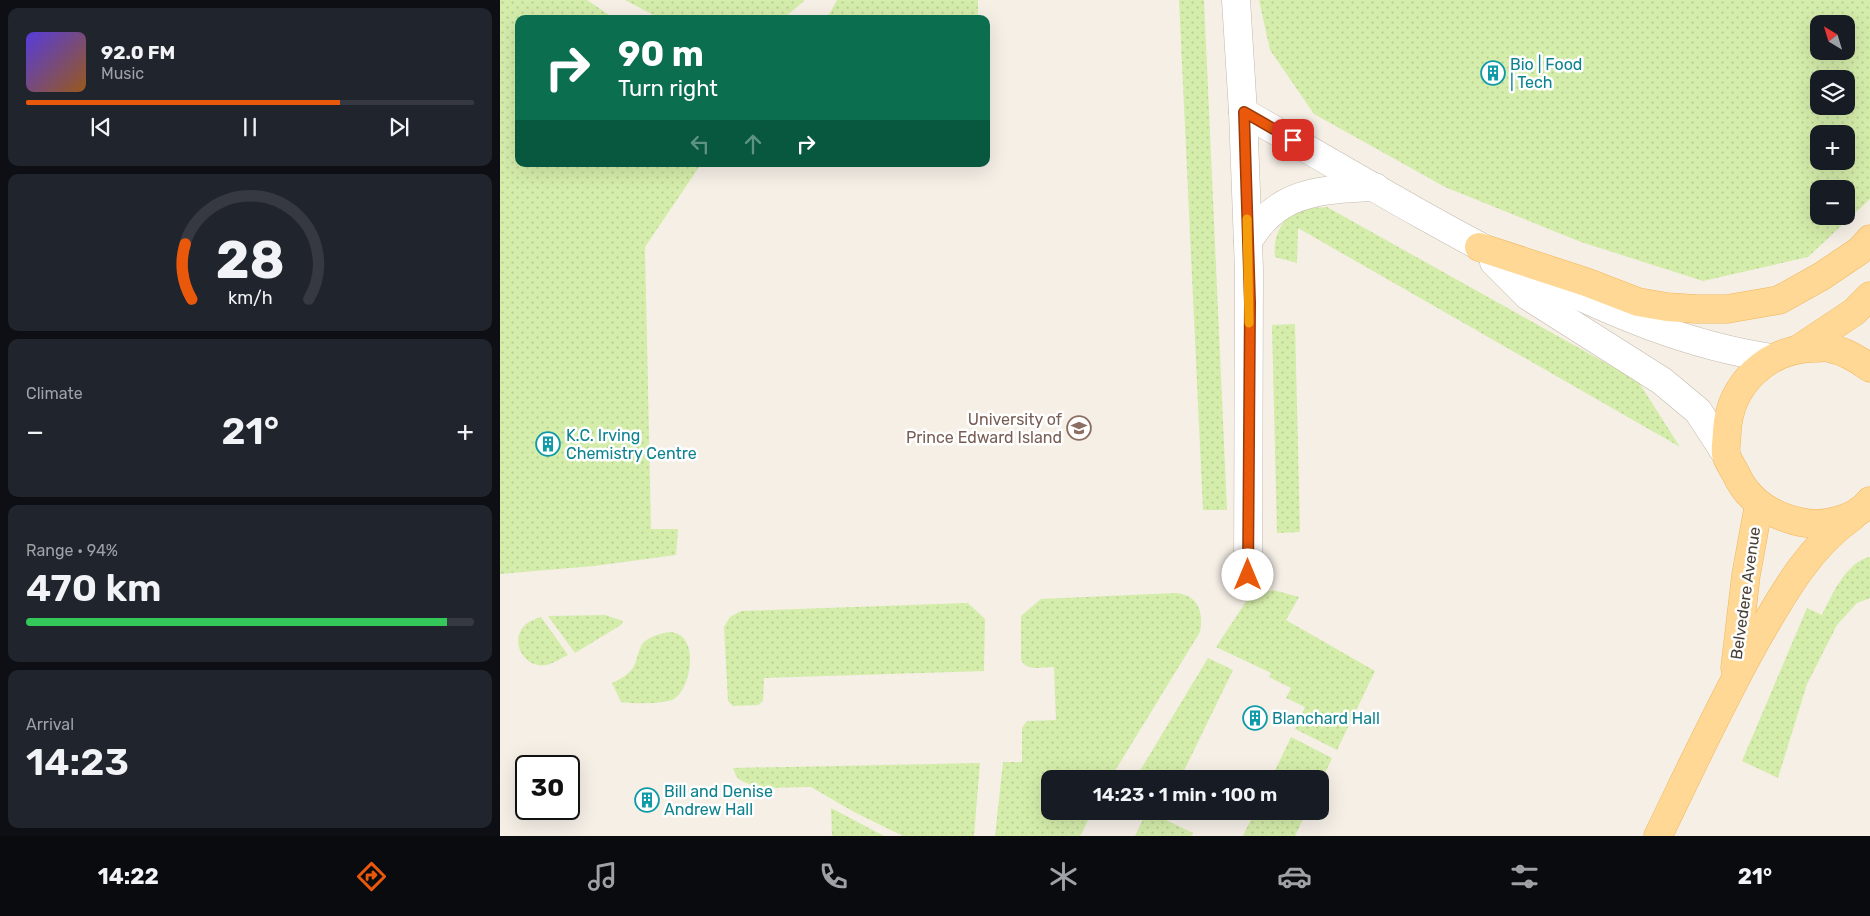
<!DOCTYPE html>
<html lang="en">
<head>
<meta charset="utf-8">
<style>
	:root { --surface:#171b24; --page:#20242c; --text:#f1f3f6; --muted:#9ea1a6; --line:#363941; --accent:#ea580c }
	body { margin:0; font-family:Rubik,sans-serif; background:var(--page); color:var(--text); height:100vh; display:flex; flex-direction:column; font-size:19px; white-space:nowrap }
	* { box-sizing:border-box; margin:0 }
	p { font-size:16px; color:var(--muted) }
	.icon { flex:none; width:28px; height:28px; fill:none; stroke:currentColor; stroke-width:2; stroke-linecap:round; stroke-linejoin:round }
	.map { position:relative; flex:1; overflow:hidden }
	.panel { display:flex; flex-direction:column; gap:8px; padding:8px; background:#0d0f14; width:500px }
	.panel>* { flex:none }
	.guide { position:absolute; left:15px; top:15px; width:475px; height:152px; border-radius:10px; box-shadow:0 5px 20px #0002; background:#0b6e4f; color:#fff; overflow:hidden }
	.needle { width:32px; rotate:322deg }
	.tools { position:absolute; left:1310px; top:15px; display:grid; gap:10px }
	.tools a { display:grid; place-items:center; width:45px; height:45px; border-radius:10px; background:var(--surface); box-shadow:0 5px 20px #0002; font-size:25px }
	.speed { position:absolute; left:15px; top:755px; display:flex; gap:10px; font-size:25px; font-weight:700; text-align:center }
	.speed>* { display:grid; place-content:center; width:65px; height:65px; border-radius:50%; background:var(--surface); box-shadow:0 5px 20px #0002; line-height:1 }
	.speed .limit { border:2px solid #111; border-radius:8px; background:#fff; color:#111 }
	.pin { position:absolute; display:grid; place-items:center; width:42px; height:42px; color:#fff; margin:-21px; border-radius:10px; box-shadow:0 2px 8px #0006 }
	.me { position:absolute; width:55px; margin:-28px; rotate:0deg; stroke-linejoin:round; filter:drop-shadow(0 0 4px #0008) }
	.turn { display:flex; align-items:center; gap:18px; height:105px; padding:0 20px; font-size:22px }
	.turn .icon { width:65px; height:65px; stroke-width:2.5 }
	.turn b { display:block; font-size:35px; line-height:42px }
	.lanes { display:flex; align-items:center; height:48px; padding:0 20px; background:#0003; justify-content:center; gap:25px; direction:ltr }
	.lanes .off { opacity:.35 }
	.big { font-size:38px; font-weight:600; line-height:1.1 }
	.panel .tile { flex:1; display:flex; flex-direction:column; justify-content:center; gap:8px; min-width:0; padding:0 18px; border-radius:10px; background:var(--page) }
	.panel .dial { align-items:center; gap:0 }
	.dial svg { height:130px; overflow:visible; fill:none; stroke:var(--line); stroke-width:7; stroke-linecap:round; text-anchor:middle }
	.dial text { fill:var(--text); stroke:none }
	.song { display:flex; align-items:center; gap:15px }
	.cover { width:60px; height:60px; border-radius:8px; background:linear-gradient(135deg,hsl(250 70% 55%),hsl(30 70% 35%)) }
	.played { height:5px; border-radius:2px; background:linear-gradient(90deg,var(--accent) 70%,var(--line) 70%) }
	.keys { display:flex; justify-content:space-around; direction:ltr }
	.heat { display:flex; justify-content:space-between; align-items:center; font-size:28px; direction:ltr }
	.charge { height:8px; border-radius:4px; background:linear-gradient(90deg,#34c759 94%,var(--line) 0) }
	.trip { position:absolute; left:541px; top:770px; width:288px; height:50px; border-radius:10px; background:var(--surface); box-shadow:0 5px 20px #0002; font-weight:600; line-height:50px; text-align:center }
	.dock { display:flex; height:80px; justify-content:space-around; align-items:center; background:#090b0e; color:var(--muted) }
	.dock .icon { width:35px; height:35px }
	.dock .on { color:var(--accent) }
	.dock b { font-size:22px; color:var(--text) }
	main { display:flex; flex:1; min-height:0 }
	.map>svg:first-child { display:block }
	.grass { fill:url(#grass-dots); fill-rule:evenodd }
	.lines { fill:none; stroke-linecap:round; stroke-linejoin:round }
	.minor-casing { stroke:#c4b9ab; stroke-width:29 }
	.major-casing { stroke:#f0b659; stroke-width:29 }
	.minor { stroke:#fff; stroke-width:28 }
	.major { stroke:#ffd895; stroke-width:28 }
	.route-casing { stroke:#983908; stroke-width:12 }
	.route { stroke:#ea580c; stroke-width:9 }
	.slow { stroke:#f59e0b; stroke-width:9 }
	.labels { text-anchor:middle; stroke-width:5; stroke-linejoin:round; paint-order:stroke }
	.culture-label { font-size:16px; fill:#0d838f; stroke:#fff; text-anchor:start }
	.education-label { font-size:16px; fill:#785e54; stroke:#fff; text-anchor:end }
	.street-label { font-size:16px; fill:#483f35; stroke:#fff }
</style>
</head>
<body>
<main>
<section class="panel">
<div class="tile">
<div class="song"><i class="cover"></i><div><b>92.0 FM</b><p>Music</p></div></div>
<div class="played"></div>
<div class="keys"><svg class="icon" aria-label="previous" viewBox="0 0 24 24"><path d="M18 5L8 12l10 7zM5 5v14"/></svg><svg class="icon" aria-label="pause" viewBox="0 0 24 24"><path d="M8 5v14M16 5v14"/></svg><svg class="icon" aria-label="next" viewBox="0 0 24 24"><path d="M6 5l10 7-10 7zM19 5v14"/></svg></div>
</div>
<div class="tile dial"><svg viewBox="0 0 100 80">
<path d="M14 69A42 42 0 1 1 86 69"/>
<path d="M14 69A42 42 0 0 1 10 35" stroke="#ea580c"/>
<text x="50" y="56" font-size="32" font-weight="700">28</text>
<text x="50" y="72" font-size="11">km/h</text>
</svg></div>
<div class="tile"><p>Climate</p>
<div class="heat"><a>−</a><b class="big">21°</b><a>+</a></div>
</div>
<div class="tile"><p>Range · 94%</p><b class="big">470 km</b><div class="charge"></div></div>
<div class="tile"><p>Arrival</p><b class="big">14:23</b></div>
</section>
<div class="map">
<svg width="1370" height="836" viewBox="0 0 1370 836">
	<defs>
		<pattern id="grass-dots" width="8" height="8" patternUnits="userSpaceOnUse" patternTransform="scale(1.25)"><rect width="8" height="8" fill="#d5edab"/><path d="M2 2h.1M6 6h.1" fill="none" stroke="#b8cc94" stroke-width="1.8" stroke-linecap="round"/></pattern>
	</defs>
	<rect width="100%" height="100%" fill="#f5efe6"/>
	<g class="grass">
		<path d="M 0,0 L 87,0 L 115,19 L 19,19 L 19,164 L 201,164 L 145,247 L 151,529 L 178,529 L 176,555 L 94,566 L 0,574 Z"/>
		<path d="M 125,0 L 305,0 L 284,18 L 280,19 L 161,19 Z"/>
		<path d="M 337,0 L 478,0 L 478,19 L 323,19 L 330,13 Z"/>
		<path d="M 679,0 L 704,0 L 727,510 L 703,510 Z"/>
		<path d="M 759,0 L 1370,0 L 1370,199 L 1308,257 L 1203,281 L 1081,242 L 945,187 L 814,114 L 770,50 ZM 1319,24 L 1346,24 L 1346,51 L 1319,51 ZM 1319,79 L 1346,79 L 1346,106 L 1319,106 ZM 1319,134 L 1346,134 L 1346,161 L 1319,161 ZM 1319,189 L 1346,189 L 1346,216 L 1319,216 Z"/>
		<path d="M 827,207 L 1138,381 L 1180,447 L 798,228 L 797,263 L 775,257 C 773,238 780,219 799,210 C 806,207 819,208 827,207 Z"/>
		<path d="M 795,324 L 800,532 L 777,533 L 772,325 Z"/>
		<path d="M 1370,557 L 1370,598 L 1357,603 L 1337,625 L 1307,684 L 1278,778 L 1242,761 L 1307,608 L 1322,615 C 1331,596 1347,561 1370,557 Z"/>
		<path d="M 773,590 L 799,597 L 786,620 L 875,671 L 837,750 L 795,729 L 805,707 L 786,698 L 791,688 L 769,677 L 771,673 L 716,647 L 749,597 Z"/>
		<path d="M 676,593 C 698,595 704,612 700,632 L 610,779 L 550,779 L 550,811 L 593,811 L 580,836 L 495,836 L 503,762 L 522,762 L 522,728 L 527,721 L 556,720 L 554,667 C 542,667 527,672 521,660 L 521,616 L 541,599 Z"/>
		<path d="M 468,603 L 485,619 L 484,671 L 264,678 L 263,701 L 258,705 L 233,706 L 228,701 L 224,627 L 230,617 L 241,611 Z"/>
		<path d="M 105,615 L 123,621 L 121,625 L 75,653 L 48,616 Z"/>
		<path d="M 41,617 L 68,655 C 61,658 54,663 47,665 C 25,669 9,643 24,626 C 29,621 35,619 41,617 Z"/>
		<path d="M 169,632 C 202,632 191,693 172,700 C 159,704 135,704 121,702 L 112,683 C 120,679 129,675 134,666 C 137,660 138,652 141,646 C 146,637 159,634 169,632 Z"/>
		<path d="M 708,658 L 733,670 L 680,779 L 635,779 Z"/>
		<path d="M 791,737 L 832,758 L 820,784 L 820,779 L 771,779 Z"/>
		<path d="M 480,763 L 474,836 L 403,836 L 354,812 L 311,787 L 258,788 L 240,780 L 236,776 L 233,768 Z"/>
		<path d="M 331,808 L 384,836 L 332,836 Z"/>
		<path d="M 647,811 L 693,833 L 691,836 L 635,836 Z"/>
		<path d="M 755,811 L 807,811 L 795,836 L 743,836 Z"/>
	</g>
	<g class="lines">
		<g class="minor-casing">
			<g id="minor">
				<path d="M 736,0 L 743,112 L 749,270 L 748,575"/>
				<path d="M 743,112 C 841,168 937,226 1037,276 C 1112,313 1189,346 1272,358"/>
				<path d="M 748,241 C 753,234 758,226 765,219 C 793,189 836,189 875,187"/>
				<path d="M 994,262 L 1028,296 L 1162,381 L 1198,411 L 1226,454"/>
			</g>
		</g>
		<g class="major-casing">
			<g id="major">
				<path d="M 979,247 L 1086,282 L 1138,302 L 1167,307 L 1197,309 L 1227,309 L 1279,300 L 1322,276 L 1359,251 L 1370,239"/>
				<path d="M 1300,348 L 1354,312 L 1370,296"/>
				<path d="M 1370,368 C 1358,359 1344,351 1329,348 C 1325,347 1319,348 1314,348 C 1267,349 1230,384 1227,431 C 1227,438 1225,447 1226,454 C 1227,460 1233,468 1236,474 C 1248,501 1273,516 1300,522 C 1324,527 1354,520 1370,501"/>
				<path d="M 1235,668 L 1246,575 L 1259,504"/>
				<path d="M 1158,836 C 1190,770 1221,703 1257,639 C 1283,594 1308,548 1352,517"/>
			</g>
		</g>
		<use href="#minor" class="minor"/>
		<use href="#major" class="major"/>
	</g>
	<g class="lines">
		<g class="route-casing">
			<path id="route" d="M 748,575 L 750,303 L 744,112 L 793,140"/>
		</g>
		<use href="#route" class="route"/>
		<path class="slow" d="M 747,219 L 749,323"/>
	</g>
	<defs>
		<g id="building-ring" transform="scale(1.25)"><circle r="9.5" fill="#fff" stroke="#0f9aa8" stroke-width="1.5"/><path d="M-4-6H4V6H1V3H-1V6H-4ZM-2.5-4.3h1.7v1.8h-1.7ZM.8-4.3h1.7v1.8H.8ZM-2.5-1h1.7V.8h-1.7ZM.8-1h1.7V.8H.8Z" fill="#0f9aa8"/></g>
		<g id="university-ring" transform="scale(1.25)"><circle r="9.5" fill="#fff" stroke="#8d6e63" stroke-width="1.5"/><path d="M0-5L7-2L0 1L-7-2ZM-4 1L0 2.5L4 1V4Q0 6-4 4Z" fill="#8d6e63"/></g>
	</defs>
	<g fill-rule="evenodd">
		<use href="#building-ring" x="993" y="73"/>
		<use href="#university-ring" x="579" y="428"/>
		<use href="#building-ring" x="48" y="444"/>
		<use href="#building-ring" x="755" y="718"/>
		<use href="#building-ring" x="147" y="800"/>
	</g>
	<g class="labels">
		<g class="culture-label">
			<text x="1010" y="70">Bio | Food<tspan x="1010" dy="18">| Tech</tspan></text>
			<text x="66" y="441">K.C. Irving<tspan x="66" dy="18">Chemistry Centre</tspan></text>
			<text x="772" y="724">Blanchard Hall</text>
			<text x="164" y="797">Bill and Denise<tspan x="164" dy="18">Andrew Hall</tspan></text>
		</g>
		<g class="education-label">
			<text x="562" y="425">University of<tspan x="562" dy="18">Prince Edward Island</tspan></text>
		</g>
		<g class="street-label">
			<text transform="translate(1245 593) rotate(-82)" y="6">Belvedere Avenue</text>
		</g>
	</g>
</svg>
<div class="tools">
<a><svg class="needle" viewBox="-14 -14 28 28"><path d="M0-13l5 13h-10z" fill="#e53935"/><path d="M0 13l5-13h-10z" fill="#9ea1a6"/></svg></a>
<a><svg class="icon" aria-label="layers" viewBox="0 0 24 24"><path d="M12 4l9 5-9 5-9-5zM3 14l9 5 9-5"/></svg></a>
<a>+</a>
<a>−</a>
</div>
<div class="speed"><div class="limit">30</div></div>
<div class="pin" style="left:793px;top:140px;background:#d93025"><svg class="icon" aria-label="arrive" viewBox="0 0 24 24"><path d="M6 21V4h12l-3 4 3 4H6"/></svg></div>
<svg class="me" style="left:748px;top:575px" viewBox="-20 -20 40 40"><circle r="19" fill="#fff"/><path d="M0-13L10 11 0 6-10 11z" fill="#ea580c"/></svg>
<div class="trip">14:23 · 1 min · 100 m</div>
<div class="guide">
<div class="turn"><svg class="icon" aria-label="right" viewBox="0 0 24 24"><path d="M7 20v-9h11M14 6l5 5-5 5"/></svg><div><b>90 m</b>Turn right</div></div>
<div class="lanes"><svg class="icon off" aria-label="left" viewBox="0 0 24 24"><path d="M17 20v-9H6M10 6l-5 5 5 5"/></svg><svg class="icon off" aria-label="ahead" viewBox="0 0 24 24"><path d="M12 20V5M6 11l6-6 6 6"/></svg><svg class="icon" aria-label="right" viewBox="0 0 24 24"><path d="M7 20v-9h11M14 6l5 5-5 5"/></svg></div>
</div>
</div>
</main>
<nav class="dock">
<b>14:22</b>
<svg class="icon on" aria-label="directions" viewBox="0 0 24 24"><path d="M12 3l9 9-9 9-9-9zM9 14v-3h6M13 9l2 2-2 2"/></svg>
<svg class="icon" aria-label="music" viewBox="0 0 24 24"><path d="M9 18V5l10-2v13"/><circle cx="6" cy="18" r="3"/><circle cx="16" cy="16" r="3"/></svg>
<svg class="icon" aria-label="phone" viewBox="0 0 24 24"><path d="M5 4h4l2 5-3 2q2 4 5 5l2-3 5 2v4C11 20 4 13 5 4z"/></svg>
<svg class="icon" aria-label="climate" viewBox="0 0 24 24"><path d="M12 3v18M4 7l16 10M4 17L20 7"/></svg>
<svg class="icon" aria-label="car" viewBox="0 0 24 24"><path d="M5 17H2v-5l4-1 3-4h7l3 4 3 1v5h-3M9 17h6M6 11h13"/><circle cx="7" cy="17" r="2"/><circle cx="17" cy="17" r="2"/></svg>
<svg class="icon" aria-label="filters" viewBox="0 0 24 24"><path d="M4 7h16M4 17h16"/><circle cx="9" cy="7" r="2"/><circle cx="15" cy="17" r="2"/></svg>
<b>21°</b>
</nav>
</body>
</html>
